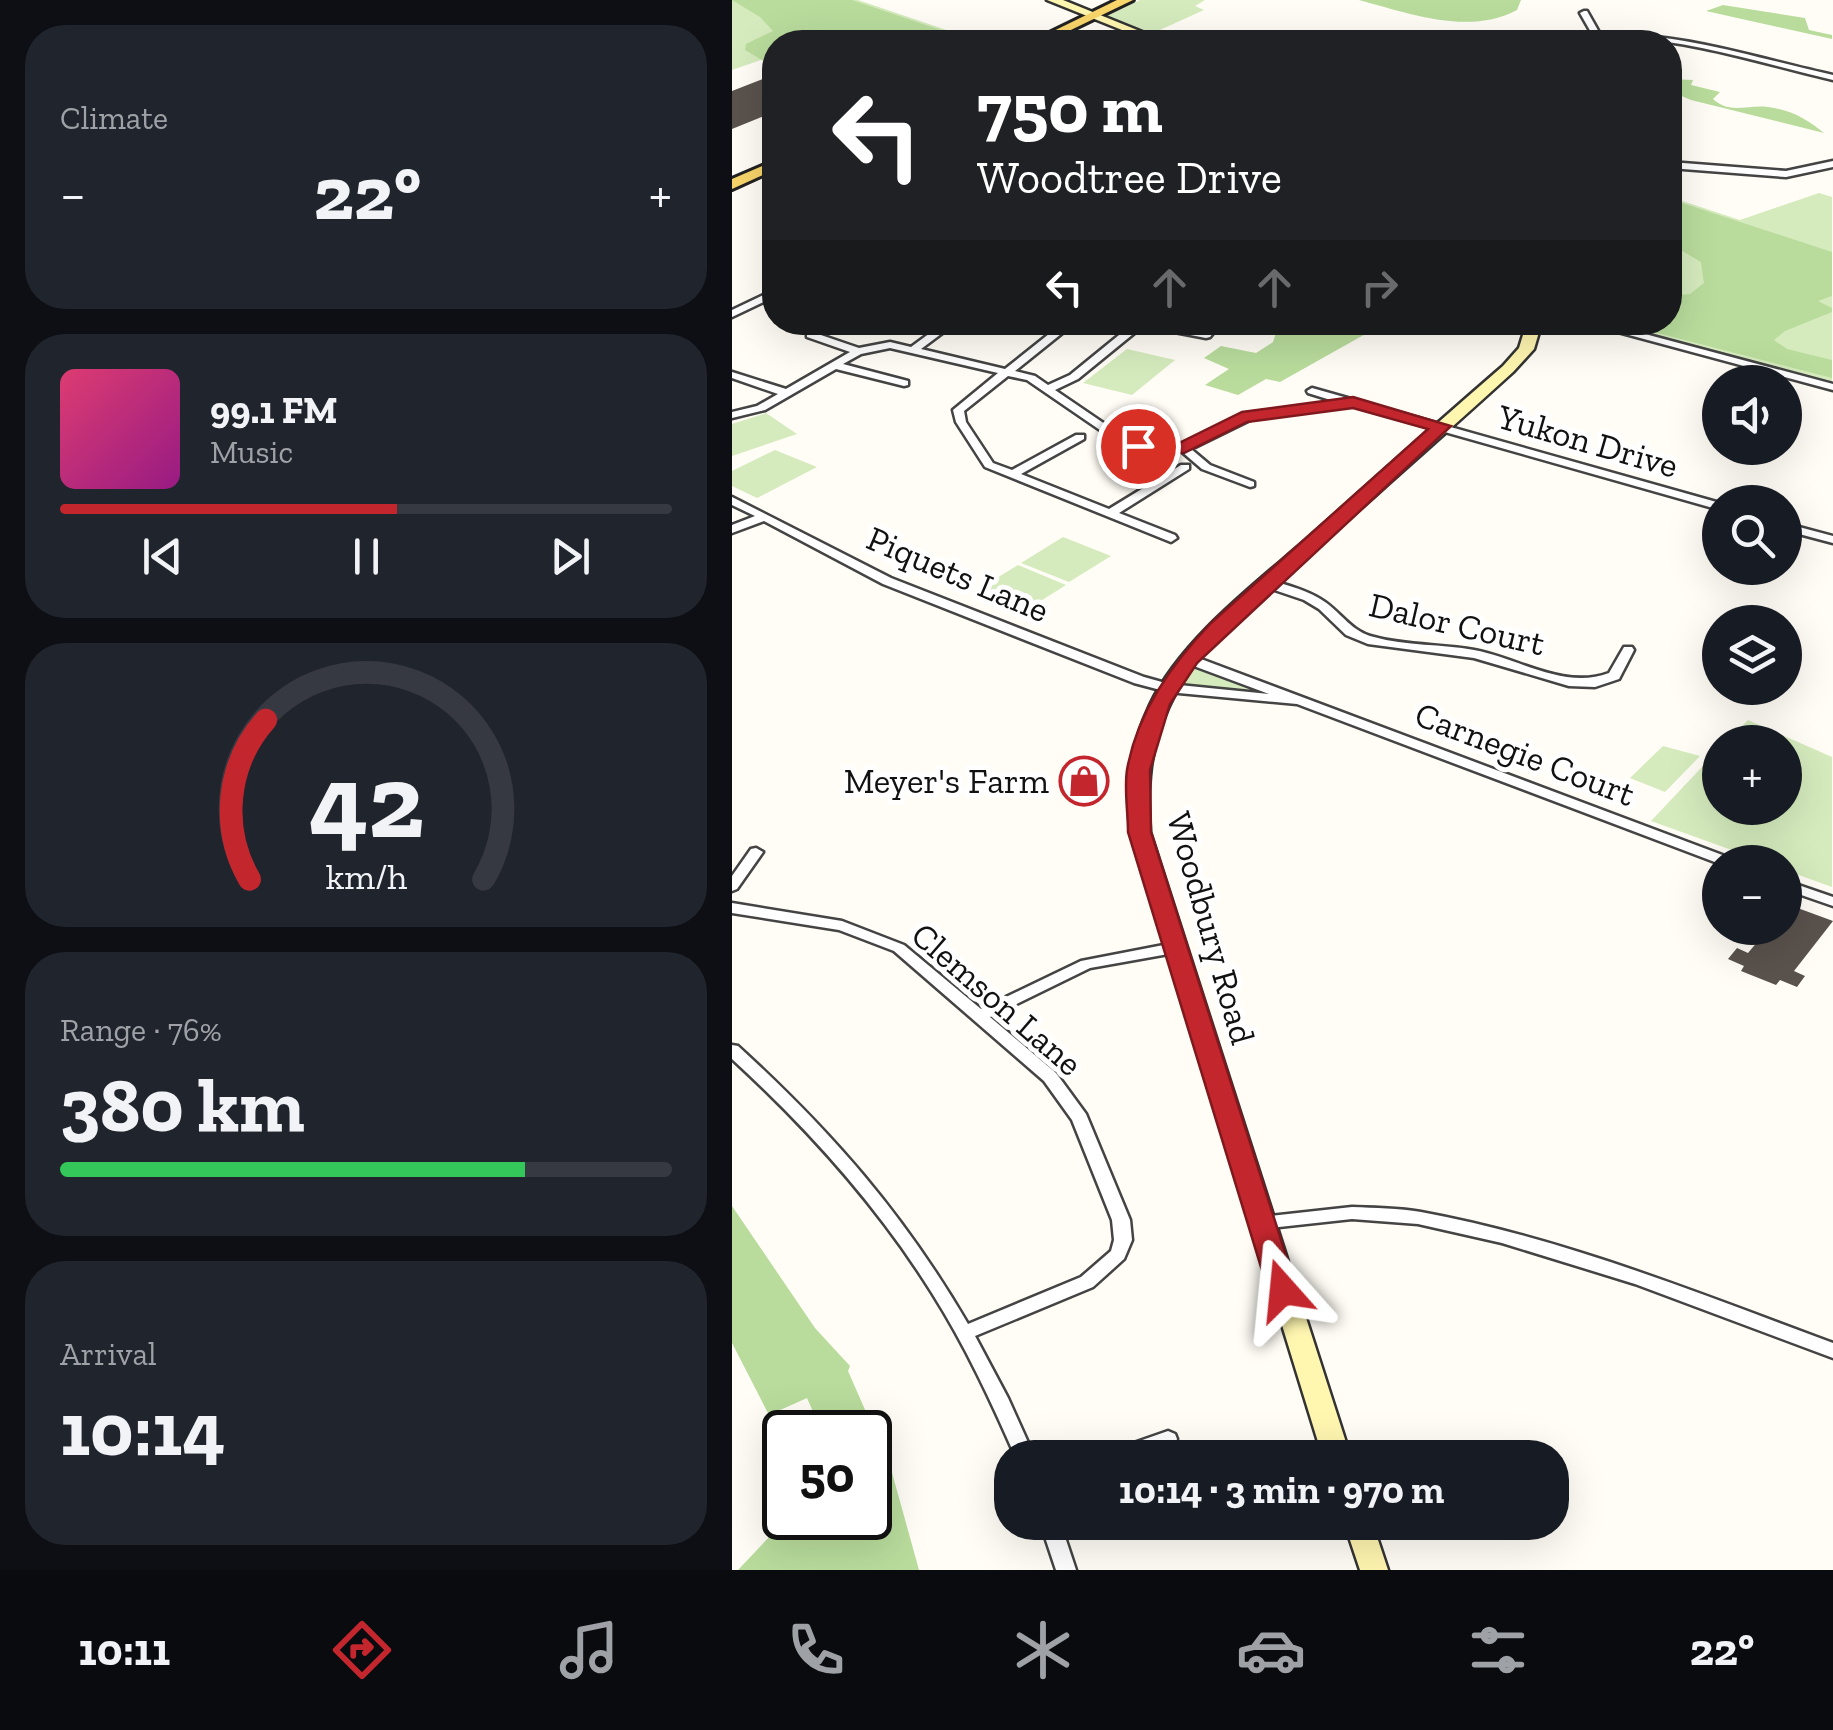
<!DOCTYPE html>
<html lang="en">
<head>
<meta charset="utf-8">
<style>
	:root { --surface:#171b24; --page:#20242c; --text:#f1f3f6; --muted:#9ea1a6; --line:#363941; --accent:#c4262e }
	body { margin:0; font-family:"Zilla Slab",serif; background:var(--page); color:var(--text); height:100vh; display:flex; flex-direction:column; font-size:38px; white-space:nowrap }
	* { box-sizing:border-box; margin:0 }
	p { font-size:32px; color:var(--muted) }
	.icon { flex:none; width:55px; height:55px; fill:none; stroke:currentColor; stroke-width:2; stroke-linecap:round; stroke-linejoin:round }
	.map { position:relative; flex:1; overflow:hidden }
	.side { display:flex; flex-direction:column; gap:25px; padding:25px; background:#0d0f14; width:732px }
	.side>* { flex:none }
	.top-card { position:absolute; left:30px; top:30px; width:920px; height:305px; border-radius:40px; box-shadow:0 10px 40px #0002; background:#202124; color:#fff; overflow:hidden }
	.controls { position:absolute; left:970px; top:365px; display:grid; gap:20px }
	.controls a { display:grid; place-items:center; width:100px; height:100px; border-radius:50%; background:var(--surface); box-shadow:0 10px 40px #0002; font-size:50px }
	.speed { position:absolute; left:30px; top:1410px; display:flex; gap:20px; font-size:50px; font-weight:700; text-align:center }
	.speed>* { display:grid; place-content:center; width:130px; height:130px; border-radius:50%; background:var(--surface); box-shadow:0 10px 40px #0002; line-height:1 }
	.speed .limit { border:5px solid #111; border-radius:15px; background:#fff; color:#111 }
	.pin { position:absolute; display:grid; place-items:center; width:85px; height:85px; color:#fff; margin:-42px; border:5px solid #fff; border-radius:50%; box-shadow:0 2px 10px #0007 }
	.me { position:absolute; width:110px; margin:-55px; rotate:342deg; stroke-linejoin:round; filter:drop-shadow(0 0 8px #0008) }
	.turn { display:flex; align-items:center; gap:35px; height:210px; padding:0 50px; font-size:45px }
	.turn .icon { width:130px; height:130px; stroke-width:2.5 }
	.turn b { display:block; font-size:70px; line-height:85px }
	.lanes { display:flex; align-items:center; height:95px; padding:0 50px; background:#0003; justify-content:center; gap:50px; direction:ltr }
	.lanes .off { opacity:.35 }
	.big { font-size:75px; font-weight:700; line-height:1.1 }
	.side .widget { flex:1; display:flex; flex-direction:column; justify-content:center; gap:15px; min-width:0; padding:0 35px; border-radius:40px; background:var(--page) }
	.side .dial { align-items:center; gap:0 }
	.dial svg { height:260px; overflow:visible; fill:none; stroke:var(--line); stroke-width:7; stroke-linecap:round; text-anchor:middle }
	.dial text { fill:var(--text); stroke:none }
	.song { display:flex; align-items:center; gap:30px }
	.cover { width:120px; height:120px; border-radius:15px; background:linear-gradient(135deg,hsl(340 70% 55%),hsl(310 70% 35%)) }
	.played { height:10px; border-radius:5px; background:linear-gradient(90deg,var(--accent) 55%,var(--line) 55%) }
	.keys { display:flex; justify-content:space-around; direction:ltr }
	.heat { display:flex; justify-content:space-between; align-items:center; font-size:55px; direction:ltr }
	.charge { height:15px; border-radius:8px; background:linear-gradient(90deg,#34c759 76%,var(--line) 0) }
	.trip { position:absolute; left:262px; top:1440px; width:575px; height:100px; border-radius:40px; background:var(--surface); box-shadow:0 10px 40px #0002; font-weight:700; line-height:100px; text-align:center }
	.menu { display:flex; height:160px; justify-content:space-around; align-items:center; background:#090b0e; color:var(--muted) }
	.menu .icon { width:70px; height:70px }
	.menu .current { color:var(--accent) }
	.menu b { font-size:45px; color:var(--text) }
	main { display:flex; flex:1; min-height:0 }
	.map>svg:first-child { display:block }
	.green { fill:#d5ebbd }
	.forest { fill:#b9dc9c }
	.building { fill:#5a524d }
	.lines { fill:none; stroke-linecap:round; stroke-linejoin:round }
	.street-casing { stroke:#444; stroke-width:5 }
	.secondary-casing { stroke:#333; stroke-width:5 }
	.primary-casing { stroke:#222; stroke-width:6 }
	.street { fill:#fff; fill-rule:evenodd }
	.secondary { fill:#fff6b0; fill-rule:evenodd }
	.primary { fill:#f9d66b; fill-rule:evenodd }
	.route { fill:#c4262e; stroke:#7f191e; stroke-width:2.5 }
	.labels { text-anchor:middle; stroke-width:10; stroke-linejoin:round; paint-order:stroke }
	.street-label { font-size:35px; fill:#111; stroke:#fff }
	.poi-label { font-size:35px; fill:#111; stroke:#fff; text-anchor:end }
</style>
</head>
<body>
<main>
<section class="side">
<div class="widget"><p>Climate</p>
<div class="heat"><a>−</a><b class="big">22°</b><a>+</a></div>
</div>
<div class="widget">
<div class="song"><i class="cover"></i><div><b>99.1 FM</b><p>Music</p></div></div>
<div class="played"></div>
<div class="keys"><svg class="icon" aria-label="previous" viewBox="0 0 24 24"><path d="M18 5L8 12l10 7zM5 5v14"/></svg><svg class="icon" aria-label="pause" viewBox="0 0 24 24"><path d="M8 5v14M16 5v14"/></svg><svg class="icon" aria-label="next" viewBox="0 0 24 24"><path d="M6 5l10 7-10 7zM19 5v14"/></svg></div>
</div>
<div class="widget dial"><svg viewBox="0 0 100 80">
<path d="M14 69A42 42 0 1 1 86 69"/>
<path d="M14 69A42 42 0 0 1 19 20" stroke="#c4262e"/>
<text x="50" y="56" font-size="32" font-weight="700">42</text>
<text x="50" y="72" font-size="11">km/h</text>
</svg></div>
<div class="widget"><p>Range · 76%</p><b class="big">380 km</b><div class="charge"></div></div>
<div class="widget"><p>Arrival</p><b class="big">10:14</b></div>
</section>
<div class="map">
<svg width="1101" height="1570" viewBox="0 0 1101 1570">
	<rect width="100%" height="100%" fill="#fffdf5"/>
	<g class="green">
		<path d="M 0,0 L 126,0 L 250,42 L 42,42 L 42,65 L 29,60 L 0,70 Z"/>
		<path d="M 408,0 L 473,0 L 463,6 L 472,10 L 419,34 L 375,16 Z"/>
		<path d="M 1087,193 L 1100,197 L 1100,383 L 871,323 L 938,322 L 938,197 L 1008,220 Z"/>
		<path d="M 395,349 L 443,360 L 400,395 L 351,383 Z"/>
		<path d="M 34,413 L 65,434 L 0,456 L 0,424 Z"/>
		<path d="M 43,450 L 85,467 L 25,498 L 0,486 L 0,471 Z"/>
		<path d="M 331,537 L 379,556 L 337,582 L 289,563 Z"/>
		<path d="M 286,565 L 334,585 L 291,612 L 242,592 Z"/>
		<path d="M 457,660 L 564,700 L 438,688 Z"/>
		<path d="M 1016,720 L 1100,757 L 1100,887 L 1053,870 L 1052,862 L 1033,862 L 919,821 L 987,749 L 988,808 L 1052,808 L 1052,742 L 994,742 Z"/>
		<path d="M 931,746 L 968,756 L 933,792 L 898,778 Z"/>
	</g>
	<g class="forest">
		<path d="M 0,0 L 120,0 L 244,42 L 42,42 L 42,57 L 30,60 L 13,50 L 14,44 L 41,31 L 28,17 Z"/>
		<path d="M 627,0 L 789,0 L 785,10 C 737,36 676,13 627,0 Z"/>
		<path d="M 991,5 L 1073,18 L 1077,30 L 1100,35 L 1100,39 L 974,11 Z"/>
		<path d="M 938,79 L 961,80 L 959,85 L 988,92 L 981,99 C 999,115 1016,104 1036,107 C 1059,110 1075,119 1092,133 L 959,100 L 938,91 Z"/>
		<path d="M 938,199 L 1100,252 L 1100,296 L 1086,301 L 1100,308 L 1100,312 L 1053,331 L 1042,340 L 1055,349 L 1100,360 L 1100,378 L 902,327 L 903,323 L 938,322 L 938,296 L 958,294 L 972,283 L 969,262 L 945,248 L 938,249 Z"/>
		<path d="M 547,323 L 547,322 L 653,323 L 548,382 L 534,379 L 506,395 L 473,385 L 497,369 L 472,358 L 489,346 L 524,353 L 541,342 Z"/>
		<path d="M 0,1206 L 83,1328 L 118,1366 L 116,1371 L 159,1469 L 187,1570 L 6,1570 L 55,1518 L 138,1518 L 138,1432 L 90,1432 L 75,1398 L 37,1415 L 0,1343 Z"/>
	</g>
	<g class="building">
		<path d="M 33,78 L 42,81 L 42,112 L 0,129 L 0,91 Z"/>
		<path d="M 1052,903 L 1101,921 L 1062,971 L 1073,976 L 1065,987 L 1048,980 L 1044,985 L 1009,971 L 1012,966 L 996,959 L 1005,948 L 1016,953 L 1037,928 L 1052,928 Z"/>
	</g>
	<g class="lines">
		<g class="street-casing">
			<g id="street">
				<path d="M 852,11 L 855,11 L 868,34 C 948,32 1024,58 1101,75 L 1101,80 C 1032,64 964,41 893,38 C 867,37 842,42 815,42 L 819,40 L 860,34 L 848,13 Z"/>
				<path d="M 1101,161 L 1101,167 L 1054,177 L 938,168 L 938,162 L 1054,171 Z"/>
				<path d="M 42,290 L 42,297 L 0,317 L 0,310 Z"/>
				<path d="M 87,322 L 99,322 L 86,334 L 127,348 L 158,342 L 179,347 L 213,322 L 225,322 L 189,349 L 273,369 L 332,322 L 344,322 L 283,371 L 303,376 L 316,385 L 338,375 L 403,322 L 423,322 L 472,331 L 479,322 L 490,322 L 478,337 L 474,338 L 411,326 L 346,379 L 323,390 L 392,437 L 408,443 L 450,445 L 516,413 L 605,402 L 576,393 L 575,391 L 580,388 L 988,503 L 988,510 L 621,406 L 522,418 L 459,449 L 478,465 L 522,482 L 522,486 L 518,487 L 470,469 L 449,451 L 406,449 L 384,441 L 295,380 L 276,376 L 232,411 L 234,422 L 261,463 L 280,470 L 344,435 L 352,435 L 352,439 L 289,474 L 377,509 L 449,465 L 457,465 L 457,469 L 387,513 L 443,535 L 445,538 L 439,542 L 253,467 L 224,422 L 221,410 L 266,373 L 158,348 L 129,354 L 111,364 L 176,381 L 176,385 L 172,386 L 104,369 L 33,410 L 0,418 L 0,412 L 25,406 L 46,394 L 0,378 L 0,372 L 54,389 L 118,352 L 75,337 L 75,333 Z"/>
				<path d="M 849,322 L 868,322 L 1101,384 L 1101,390 Z"/>
				<path d="M 0,497 L 159,578 L 412,677 L 437,684 L 537,694 L 451,662 L 450,659 L 451,656 L 461,656 L 1001,859 L 1003,862 L 988,864 L 565,704 L 436,692 L 402,683 L 151,584 L 32,521 L 0,533 L 0,525 L 23,516 L 0,505 Z"/>
				<path d="M 1052,523 L 1101,536 L 1101,543 L 1052,530 Z"/>
				<path d="M 535,579 C 554,585 576,590 593,602 C 610,614 620,632 642,637 C 674,646 710,644 742,650 C 786,658 832,690 877,673 L 892,647 L 900,647 L 902,650 L 887,679 L 863,687 L 837,686 L 742,658 L 636,644 L 614,635 L 587,609 L 572,600 L 531,586 L 529,583 L 531,580 Z"/>
				<path d="M 24,848 L 31,852 L 5,889 L 0,891 L 0,876 L 19,849 Z"/>
				<path d="M 1052,880 L 1101,897 L 1101,906 L 1052,889 Z"/>
				<path d="M 0,903 L 110,921 L 172,945 L 249,1009 L 349,961 L 442,943 L 450,948 L 442,953 L 358,968 L 258,1017 L 324,1073 L 354,1114 L 398,1220 L 400,1240 L 392,1259 L 361,1287 L 243,1336 L 276,1398 L 303,1458 L 284,1458 C 259,1401 233,1345 200,1293 C 145,1205 76,1129 0,1059 L 0,1045 L 6,1046 C 100,1132 171,1213 236,1324 L 349,1277 L 379,1251 L 382,1240 L 380,1220 L 340,1120 L 312,1081 L 162,951 L 107,930 L 0,913 Z"/>
				<path d="M 620,1207 C 643,1208 667,1208 689,1212 C 831,1238 966,1293 1101,1343 L 1101,1358 L 903,1284 L 770,1243 L 686,1224 L 620,1219 L 529,1229 L 523,1227 L 520,1223 L 523,1219 L 529,1217 Z"/>
				<path d="M 436,1431 L 443,1434 L 445,1439 L 443,1444 L 404,1458 L 371,1458 L 373,1453 Z"/>
				<path d="M 308,1522 L 328,1522 L 344,1570 L 324,1570 Z"/>
			</g>
		</g>
		<g class="secondary-casing">
			<g id="secondary">
				<path d="M 315,0 L 331,0 L 435,42 L 420,42 Z"/>
				<path d="M 795,322 L 810,322 L 802,349 L 781,372 C 715,432 648,491 582,550 C 533,594 464,646 437,706 C 417,748 415,787 418,832 L 619,1458 L 591,1458 L 398,832 C 395,786 398,747 418,705 C 449,640 521,586 575,539 C 640,481 705,423 771,366 L 787,348 Z"/>
				<path d="M 612,1522 L 640,1522 L 656,1570 L 628,1570 Z"/>
			</g>
		</g>
		<g class="primary-casing">
			<g id="primary">
				<path d="M 385,0 L 401,0 L 314,42 L 299,42 Z"/>
				<path d="M 42,161 L 42,170 L 0,189 L 0,179 Z"/>
			</g>
		</g>
		<use href="#street" class="street"/>
		<use href="#secondary" class="secondary"/>
		<use href="#primary" class="primary"/>
	</g>
	<path class="route" d="M 621,397 L 719,426 L 465,663 L 438,704 L 418,770 L 419,832 L 565,1290 L 561,1298 L 551,1301 L 540,1298 L 536,1290 L 396,832 C 396,812 392,789 395,770 C 405,712 440,664 479,623 L 696,429 L 621,408 L 515,422 L 452,453 L 406,452 L 397,446 L 406,440 L 449,442 L 510,412 Z"/>
	<defs>
		<g id="shop-ring" transform="scale(2.5)"><circle r="9.5" fill="#fff" stroke="#c4262e" stroke-width="1.5"/><path d="M-5-2.5h2.3a2.7 3.5 0 0 1 5.4 0H5L5.5 6h-11ZM-1.5-2.5h3a1.5 2.3 0 0 0-3 0Z" fill="#c4262e"/></g>
	</defs>
	<g fill-rule="evenodd">
		<use href="#shop-ring" x="352" y="781"/>
	</g>
	<g class="labels">
		<g class="street-label">
			<text transform="translate(856 441) rotate(16)" y="12">Yukon Drive</text>
			<text transform="translate(226 574) rotate(23)" y="12">Piquets Lane</text>
			<text transform="translate(725 624) rotate(13)" y="12">Dalor Court</text>
			<text transform="translate(793 754) rotate(21)" y="12">Carnegie Court</text>
			<text transform="translate(479 928) rotate(74)" y="12">Woodbury Road</text>
			<text transform="translate(265 999) rotate(41)" y="12">Clemson Lane</text>
		</g>
		<g class="poi-label">
			<text x="317" y="793">Meyer's Farm</text>
		</g>
	</g>
</svg>
<div class="controls">
<a><svg class="icon" aria-label="sound" viewBox="0 0 24 24"><path d="M4 9h4l5-4v14l-5-4H4zM17 9q2 3 0 6"/></svg></a>
<a><svg class="icon" aria-label="search" viewBox="0 0 24 24"><circle cx="10" cy="10" r="6"/><path d="M15 15l6 6"/></svg></a>
<a><svg class="icon" aria-label="layers" viewBox="0 0 24 24"><path d="M12 4l9 5-9 5-9-5zM3 14l9 5 9-5"/></svg></a>
<a>+</a>
<a>−</a>
</div>
<div class="speed"><div class="limit">50</div></div>
<div class="pin" style="left:406px;top:446px;background:#d93025"><svg class="icon" aria-label="arrive" viewBox="0 0 24 24"><path d="M6 21V4h12l-3 4 3 4H6"/></svg></div>
<svg class="me" style="left:551px;top:1290px" viewBox="-20 -20 40 40"><path d="M0-17L14 15 0 8-14 15z" fill="#c4262e" stroke="#fff" stroke-width="4"/></svg>
<div class="trip">10:14 · 3 min · 970 m</div>
<div class="top-card">
<div class="turn"><svg class="icon" aria-label="left" viewBox="0 0 24 24"><path d="M17 20v-9H6M10 6l-5 5 5 5"/></svg><div><b>750 m</b>Woodtree Drive</div></div>
<div class="lanes"><svg class="icon" aria-label="left" viewBox="0 0 24 24"><path d="M17 20v-9H6M10 6l-5 5 5 5"/></svg><svg class="icon off" aria-label="ahead" viewBox="0 0 24 24"><path d="M12 20V5M6 11l6-6 6 6"/></svg><svg class="icon off" aria-label="ahead" viewBox="0 0 24 24"><path d="M12 20V5M6 11l6-6 6 6"/></svg><svg class="icon off" aria-label="right" viewBox="0 0 24 24"><path d="M7 20v-9h11M14 6l5 5-5 5"/></svg></div>
</div>
</div>
</main>
<nav class="menu">
<b>10:11</b>
<svg class="icon current" aria-label="directions" viewBox="0 0 24 24"><path d="M12 3l9 9-9 9-9-9zM9 14v-3h6M13 9l2 2-2 2"/></svg>
<svg class="icon" aria-label="music" viewBox="0 0 24 24"><path d="M9 18V5l10-2v13"/><circle cx="6" cy="18" r="3"/><circle cx="16" cy="16" r="3"/></svg>
<svg class="icon" aria-label="phone" viewBox="0 0 24 24"><path d="M5 4h4l2 5-3 2q2 4 5 5l2-3 5 2v4C11 20 4 13 5 4z"/></svg>
<svg class="icon" aria-label="climate" viewBox="0 0 24 24"><path d="M12 3v18M4 7l16 10M4 17L20 7"/></svg>
<svg class="icon" aria-label="car" viewBox="0 0 24 24"><path d="M5 17H2v-5l4-1 3-4h7l3 4 3 1v5h-3M9 17h6M6 11h13"/><circle cx="7" cy="17" r="2"/><circle cx="17" cy="17" r="2"/></svg>
<svg class="icon" aria-label="filters" viewBox="0 0 24 24"><path d="M4 7h16M4 17h16"/><circle cx="9" cy="7" r="2"/><circle cx="15" cy="17" r="2"/></svg>
<b>22°</b>
</nav>
</body>
</html>
